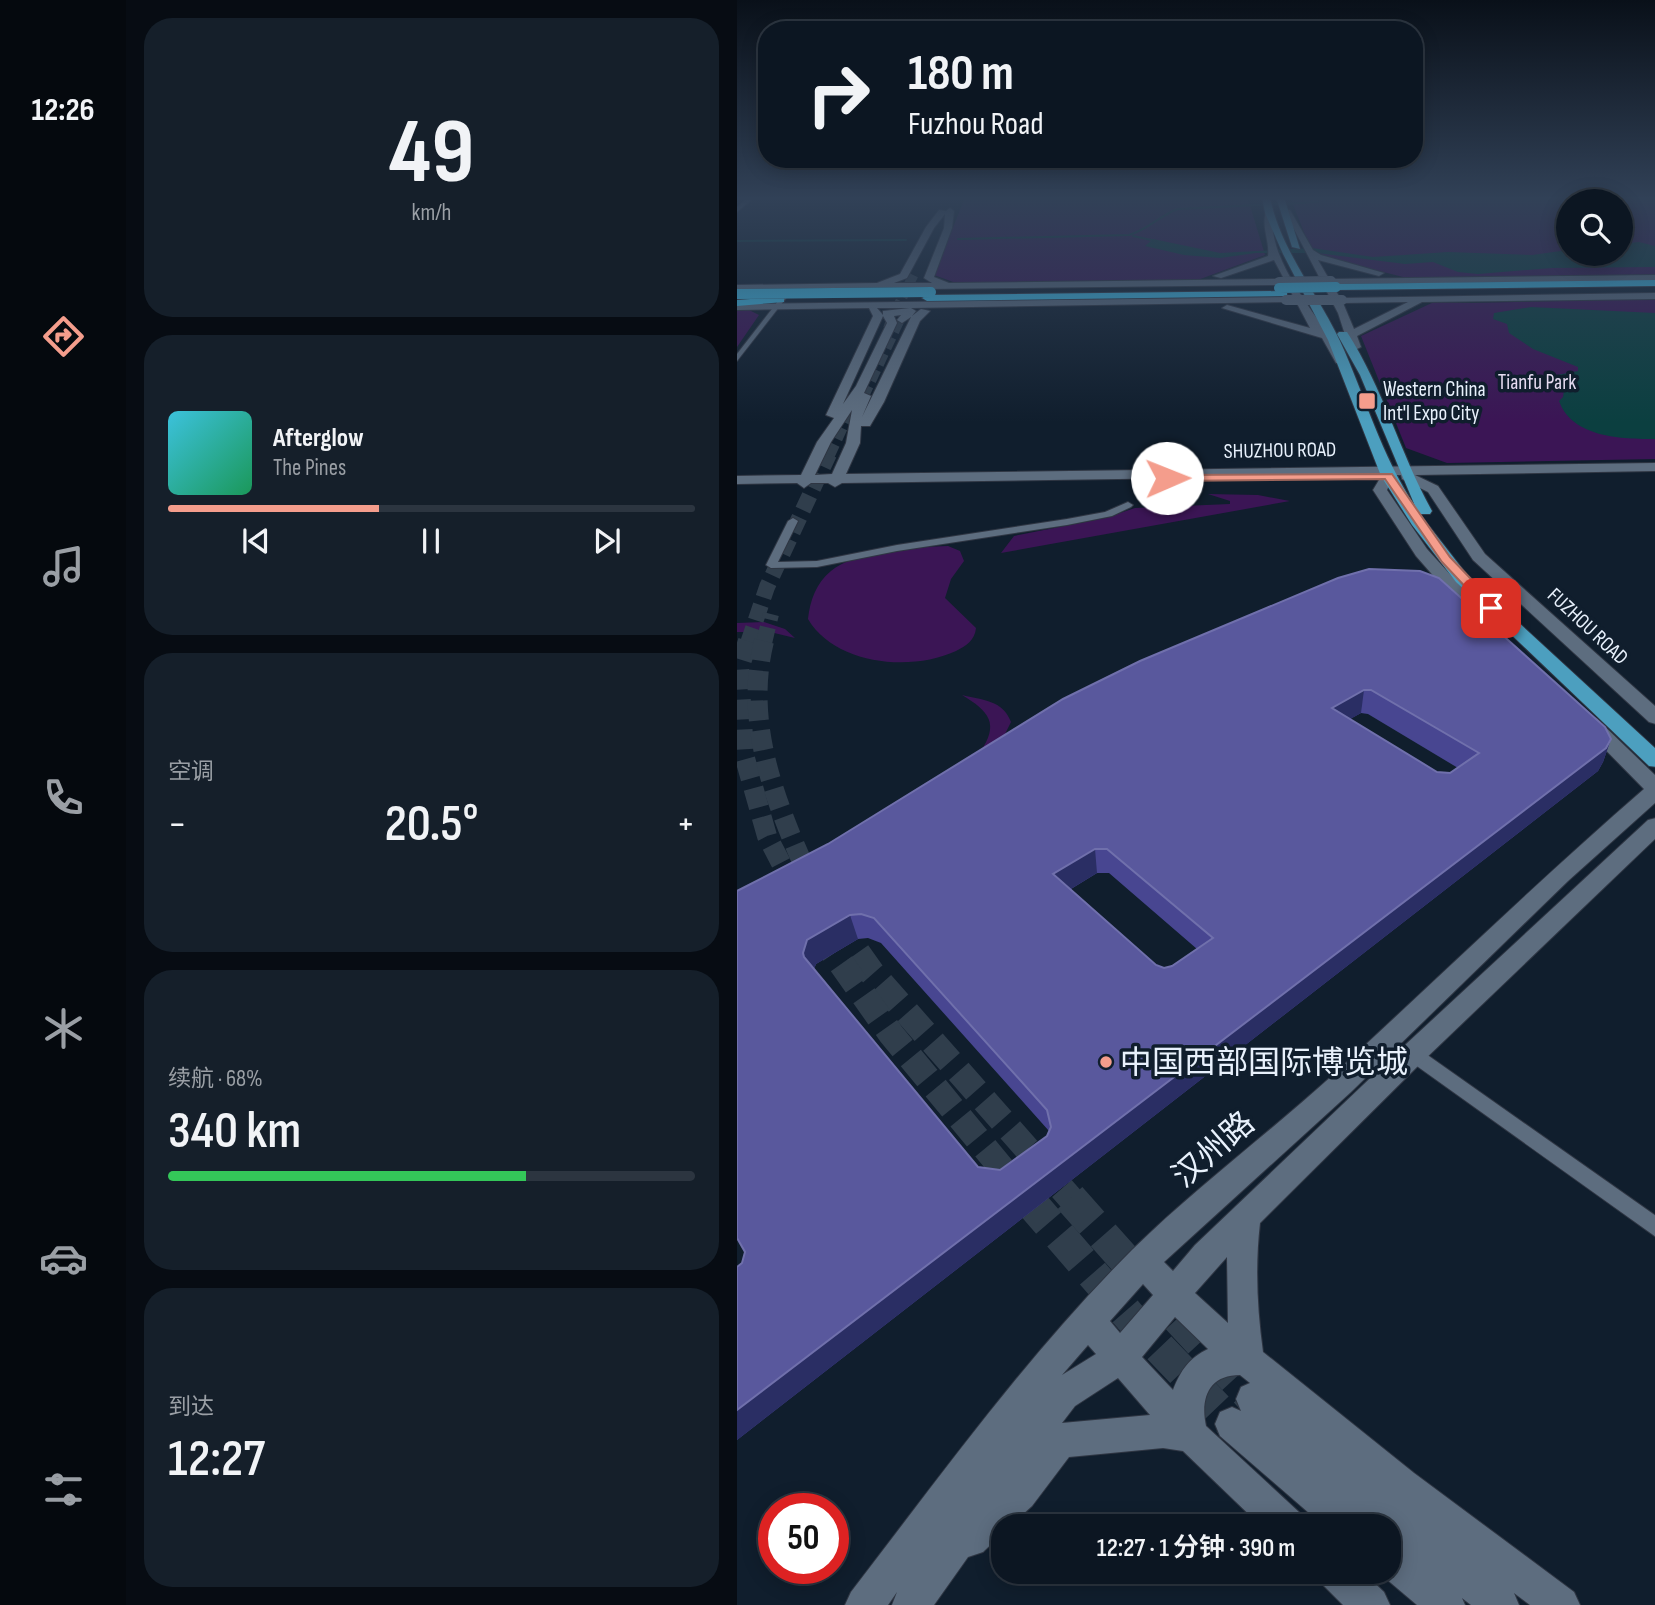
<!DOCTYPE html>
<html lang="zh">
<head>
<meta charset="utf-8">
<style>
	:root { --surface:#0c1622; --page:#151f2a; --text:#f1f3f6; --muted:#9a9fa5; --line:#2c3540; --accent:#f49d8c }
	body { margin:0; font-family:"Sofia Sans Condensed","Noto Sans SC",sans-serif; background:var(--page); color:var(--text); height:100vh; display:flex; flex-direction:column; font-size:26px; white-space:nowrap }
	* { box-sizing:border-box; margin:0 }
	p { font-size:23px; color:var(--muted) }
	.icon { flex:none; width:38px; height:38px; fill:none; stroke:currentColor; stroke-width:2; stroke-linecap:round; stroke-linejoin:round }
	.map { position:relative; flex:1; overflow:hidden }
	.sheet { display:flex; flex-direction:column; gap:18px; padding:18px; background:#070c13; width:611px }
	.sheet>* { flex:none }
	.hud { position:absolute; left:21px; top:21px; width:665px; height:147px; border-radius:28px; box-shadow:0 4px 18px #0003,0 0 0 2px var(--line); background:#0c1622; color:var(--text); overflow:hidden }
	.tools { position:absolute; left:819px; top:189px; display:grid; gap:14px }
	.tools a { display:grid; place-items:center; width:77px; height:77px; border-radius:50%; background:var(--surface); box-shadow:0 4px 18px #0003,0 0 0 2px var(--line); font-size:35px }
	.speed { position:absolute; left:21px; top:1493px; display:flex; gap:14px; font-size:35px; font-weight:700; text-align:center }
	.speed>* { display:grid; place-content:center; width:91px; height:91px; border-radius:50%; background:var(--surface); box-shadow:0 4px 18px #0003,0 0 0 2px var(--line); line-height:1 }
	.speed .limit { border:10px solid #d22; background:#fff; color:#111 }
	.pin { position:absolute; display:grid; place-items:center; width:60px; height:60px; color:#fff; margin:-30px; border-radius:14px; box-shadow:0 4px 10px #0006 }
	.me { position:absolute; width:77px; margin:-38px; rotate:89deg; stroke-linejoin:round; filter:drop-shadow(0 0 5px #0008) }
	.turn { display:flex; align-items:center; gap:24px; height:147px; padding:0 35px; font-size:32px }
	.turn .icon { width:91px; height:91px; stroke-width:2.5 }
	.turn b { display:block; font-size:49px; line-height:60px }
	.big { font-size:52px; font-weight:600; line-height:1.1 }
	.sheet .tile { flex:1; display:flex; flex-direction:column; justify-content:center; gap:10px; min-width:0; padding:0 24px; border-radius:28px; background:var(--page) }
	.sheet .dial { align-items:center; gap:0 }
	.dial b { font-size:91px; line-height:1 }
	.song { display:flex; align-items:center; gap:21px }
	.cover { width:84px; height:84px; border-radius:10px; background:linear-gradient(135deg,hsl(190 70% 55%),hsl(150 70% 35%)) }
	.played { height:7px; border-radius:4px; background:linear-gradient(90deg,var(--accent) 40%,var(--line) 40%) }
	.keys { display:flex; justify-content:space-around; direction:ltr }
	.heat { display:flex; justify-content:space-between; align-items:center; font-size:38px; direction:ltr }
	.charge { height:10px; border-radius:5px; background:linear-gradient(90deg,#34c759 68%,var(--line) 0) }
	.trip { position:absolute; left:254px; top:1514px; width:410px; height:70px; border-radius:28px; background:var(--surface); box-shadow:0 4px 18px #0003,0 0 0 2px var(--line); font-weight:600; line-height:70px; text-align:center }
	main { display:flex; flex:1; min-height:0 }
	.menu { display:flex; flex-direction:column; width:126px; justify-content:space-around; align-items:center; background:#05090e; color:var(--muted) }
	.menu .icon { width:49px; height:49px }
	.menu .selected { color:var(--accent) }
	.menu b { font-size:32px; color:var(--text) }
	.map>svg:first-child { display:block }
	.green { fill:#3b1555; fill-rule:evenodd }
	.water { fill:#0b3f40 }
	.lines { fill:none; stroke-linecap:round; stroke-linejoin:round }
	.stream { stroke:#0b3f40; stroke-width:2 }
	.secondary-tunnel-far5 { stroke:#303e4c; stroke-width:10; stroke-dasharray:10 4.5; stroke-linecap:butt }
	.secondary-tunnel-far4 { stroke:#303e4c; stroke-width:12; stroke-dasharray:12 6; stroke-linecap:butt }
	.secondary-tunnel-far3 { stroke:#303e4c; stroke-width:16; stroke-dasharray:16 8; stroke-linecap:butt }
	.secondary-tunnel-far2 { stroke:#303e4c; stroke-width:20; stroke-dasharray:20 10; stroke-linecap:butt }
	.secondary-tunnel-far1 { stroke:#303e4c; stroke-width:26; stroke-dasharray:26 13; stroke-linecap:butt }
	.secondary-tunnel { stroke:#303e4c; stroke-width:33; stroke-dasharray:33 17; stroke-linecap:butt }
	.street-casing { stroke:#2f3643; stroke-width:2 }
	.secondary-casing { stroke:#2f3643; stroke-width:2 }
	.primary-casing { stroke:#2f3643; stroke-width:2 }
	.highway-casing { stroke:#2f3643; stroke-width:2 }
	.street { fill:#5d6d7f; fill-rule:evenodd }
	.secondary { fill:#5d6d7f; fill-rule:evenodd }
	.primary { fill:#4c9fbf; fill-rule:evenodd }
	.highway { fill:#40c0ea; fill-rule:evenodd }
	.secondary-bridge-casing { stroke:#2f3643; stroke-width:10; stroke-linecap:butt }
	.highway-bridge-casing { stroke:#2f3643; stroke-width:10; stroke-linecap:butt }
	.secondary-bridge { stroke:#5d6d7f; stroke-width:10 }
	.highway-bridge { stroke:#40c0ea; stroke-width:10 }
	.wall { fill:#484691; fill-rule:evenodd }
	.shaded-wall { fill:#2a2e64 }
	.building { fill:#59589d; stroke:#7070ac; stroke-width:2; fill-rule:evenodd }
	.route { fill:#f49d8c; stroke:#9f665b; stroke-width:2 }
	.poi-dot { fill:#f49d8c; stroke:#101e2d; stroke-width:2.5 }
	.labels { text-anchor:middle; stroke-width:7; stroke-linejoin:round; paint-order:stroke }
	.far-park-label { font-size:21px; fill:#e6dbf1; stroke:#101e2d }
	.far-poi-label { font-size:21px; fill:#e8f1fc; stroke:#101e2d; text-anchor:start }
	.far-street-label { font-size:21px; fill:#e8f1fc; stroke:#101e2d }
	.near-poi-label { font-size:32px; fill:#e8f1fc; stroke:#101e2d; text-anchor:start }
	.near-street-label { font-size:32px; fill:#e8f1fc; stroke:#101e2d }
</style>
</head>
<body>
<main>
<nav class="menu">
<b>12:26</b>
<svg class="icon selected" aria-label="directions" viewBox="0 0 24 24"><path d="M12 3l9 9-9 9-9-9zM9 14v-3h6M13 9l2 2-2 2"/></svg>
<svg class="icon" aria-label="music" viewBox="0 0 24 24"><path d="M9 18V5l10-2v13"/><circle cx="6" cy="18" r="3"/><circle cx="16" cy="16" r="3"/></svg>
<svg class="icon" aria-label="phone" viewBox="0 0 24 24"><path d="M5 4h4l2 5-3 2q2 4 5 5l2-3 5 2v4C11 20 4 13 5 4z"/></svg>
<svg class="icon" aria-label="climate" viewBox="0 0 24 24"><path d="M12 3v18M4 7l16 10M4 17L20 7"/></svg>
<svg class="icon" aria-label="car" viewBox="0 0 24 24"><path d="M5 17H2v-5l4-1 3-4h7l3 4 3 1v5h-3M9 17h6M6 11h13"/><circle cx="7" cy="17" r="2"/><circle cx="17" cy="17" r="2"/></svg>
<svg class="icon" aria-label="filters" viewBox="0 0 24 24"><path d="M4 7h16M4 17h16"/><circle cx="9" cy="7" r="2"/><circle cx="15" cy="17" r="2"/></svg>
</nav>
<section class="sheet">
<div class="tile dial"><b>49</b><p>km/h</p></div>
<div class="tile">
<div class="song"><i class="cover"></i><div><b>Afterglow</b><p>The Pines</p></div></div>
<div class="played"></div>
<div class="keys"><svg class="icon" aria-label="previous" viewBox="0 0 24 24"><path d="M18 5L8 12l10 7zM5 5v14"/></svg><svg class="icon" aria-label="pause" viewBox="0 0 24 24"><path d="M8 5v14M16 5v14"/></svg><svg class="icon" aria-label="next" viewBox="0 0 24 24"><path d="M6 5l10 7-10 7zM19 5v14"/></svg></div>
</div>
<div class="tile"><p>空调</p>
<div class="heat"><a>−</a><b class="big">20.5°</b><a>+</a></div>
</div>
<div class="tile"><p>续航 · 68%</p><b class="big">340 km</b><div class="charge"></div></div>
<div class="tile"><p>到达</p><b class="big">12:27</b></div>
</section>
<div class="map">
<svg width="919" height="1605" viewBox="0 0 919 1605">
	<rect width="100%" height="100%" fill="#101e2d"/>
	<g class="green">
		<path d="M 237,197 L 504,197 L 511,199 L 528,255 L 458,281 L 219,283 L 197,275 L 227,200 Z"/>
		<path d="M 558,197 L 918,197 L 918,277 L 674,279 L 579,255 L 572,245 L 554,199 ZM 831,201 L 884,201 L 884,254 L 831,254 Z"/>
		<path d="M 918,299 L 918,459 L 710,463 L 669,448 L 624,336 L 697,302 L 734,303 Z"/>
		<path d="M 10,309 L 22,315 L 0,347 L 0,310 Z"/>
		<path d="M 471,494 L 521,495 L 553,501 L 264,553 L 277,536 L 368,518 L 398,508 L 493,504 L 493,501 Z"/>
		<path d="M 211,546 L 223,551 L 227,561 L 214,579 L 208,598 L 239,628 C 238,640 229,646 219,651 C 174,672 98,665 71,619 C 73,601 79,583 94,571 C 117,551 181,547 211,546 Z"/>
		<path d="M 27,622 L 48,629 L 58,638 L 33,632 L 0,632 L 0,623 Z"/>
		<path d="M 225,695 C 245,700 266,700 274,722 L 264,742 L 243,752 C 263,724 252,711 225,695 Z"/>
	</g>
	<g class="water">
		<path d="M 416,239 L 483,253 L 575,248 L 636,257 L 711,252 L 795,255 L 831,250 L 831,254 L 884,254 L 884,244 L 902,242 L 918,246 L 919,267 L 815,268 L 741,274 L 721,272 L 696,262 L 668,264 L 580,253 L 519,253 L 483,258 L 447,255 L 408,246 Z"/>
		<path d="M 794,307 L 918,313 L 918,439 C 886,439 835,438 822,401 L 826,397 L 827,390 L 814,383 L 813,379 L 815,376 L 841,371 L 841,367 L 796,349 L 772,333 L 770,324 L 756,319 L 757,313 Z"/>
	</g>
	<g class="lines">
		<g class="stream">
			<path d="M 396,236 L 419,241"/>
			<path d="M 221,239 L 392,235 C 411,230 423,215 441,209 L 581,202 L 585,197"/>
			<path d="M 0,241 L 169,240"/>
		</g>
		<path class="secondary-tunnel-far5" d="M 159,310 L 177,274"/>
		<g class="secondary-tunnel-far4">
			<path d="M 152,329 L 159,309"/>
			<path d="M 118,413 L 162,319"/>
			<path d="M 92,455 L 118,399"/>
		</g>
		<g class="secondary-tunnel-far3">
			<path d="M 11,643 L 30,587 L 92,454"/>
			<path d="M 27,643 L 34,614"/>
		</g>
		<g class="secondary-tunnel-far2">
			<path d="M 11,641 L 2,669 L 7,755 L 30,836 L 56,886"/>
			<path d="M 27,641 C 6,726 40,806 74,882"/>
		</g>
		<g class="secondary-tunnel-far1">
			<path d="M 55,884 L 59,892"/>
			<path d="M 98,921 L 135,973 L 335,1200"/>
			<path d="M 82,932 L 154,1034 L 291,1200"/>
		</g>
		<g class="secondary-tunnel">
			<path d="M 290,1198 L 393,1317 L 495,1424"/>
			<path d="M 333,1198 L 405,1279"/>
			<path d="M 441,1318 L 516,1399"/>
		</g>
		<g class="street-casing">
			<g id="street">
				<path d="M 12,197 L 18,197 L 0,212 L 0,207 Z"/>
				<path d="M 52,287 L 57,288 L 0,361 L 0,354 Z"/>
				<path d="M 391,502 L 396,505 L 394,507 L 375,516 L 330,525 L 160,551 L 80,567 L 34,568 L 29,565 L 51,521 L 56,518 L 61,521 L 41,562 L 80,561 L 160,545 L 330,519 L 368,512 Z"/>
				<path d="M 676,1047 L 682,1049 L 919,1216 L 919,1237 L 670,1059 L 667,1054 L 670,1049 Z"/>
			</g>
		</g>
		<g class="secondary-casing">
			<g id="secondary">
				<path d="M 213,208 L 217,211 L 215,228 L 197,277 L 212,283 L 542,279 L 547,282 L 542,285 L 0,291 L 0,285 L 140,283 L 163,274 L 189,227 L 202,210 L 209,211 ZM 208,214 L 207,228 L 187,278 L 195,283 L 157,283 L 170,278 L 197,228 Z"/>
				<path d="M 547,210 L 553,210 L 576,250 L 584,255 L 647,273 L 642,276 L 581,260 L 592,279 L 919,275 L 919,281 L 595,284 L 603,298 L 919,293 L 919,299 L 685,302 L 620,336 L 624,347 L 618,350 L 612,347 L 601,313 ZM 671,302 L 617,329 L 606,303 Z"/>
				<path d="M 529,211 L 536,213 C 529,263 586,321 609,361 L 607,363 L 599,363 L 585,338 L 485,308 L 490,305 L 573,328 L 537,260 L 484,278 L 476,276 L 531,256 C 533,241 524,228 529,211 Z"/>
				<path d="M 549,297 L 553,298 L 553,302 L 174,308 L 179,311 L 175,316 L 184,309 L 193,311 L 183,321 L 147,402 L 133,426 L 124,426 L 123,443 L 109,474 L 919,463 L 919,471 L 678,475 L 701,486 L 748,554 L 919,707 L 919,724 L 912,722 L 736,560 L 691,492 L 665,479 L 664,475 L 657,475 L 650,490 L 690,549 L 740,604 L 742,608 L 740,612 L 728,612 L 679,556 L 636,490 L 645,475 L 105,483 L 98,487 L 91,483 L 74,483 L 67,488 L 60,483 L 0,484 L 0,476 L 64,475 L 80,442 L 97,418 L 89,415 L 136,316 L 132,308 L 0,310 L 0,304 ZM 140,308 L 173,308 L 146,311 L 146,315 ZM 164,315 L 160,320 L 165,323 L 174,317 L 125,417 L 134,396 L 127,393 L 160,323 L 157,316 ZM 146,316 L 150,323 L 119,386 L 106,404 ZM 115,410 L 109,443 L 95,474 L 78,475 L 94,442 Z"/>
				<path d="M 853,717 L 860,719 L 919,776 L 919,802 L 831,881 L 614,1092 L 427,1262 L 436,1271 L 458,1245 L 667,1046 L 911,820 L 919,818 L 919,838 L 685,1062 L 523,1223 C 518,1266 520,1309 526,1352 L 677,1473 L 837,1592 L 843,1605 L 793,1605 L 777,1593 L 782,1605 L 734,1605 L 725,1598 L 728,1605 L 680,1605 L 641,1572 L 651,1572 L 651,1537 L 656,1540 L 651,1535 L 651,1526 L 640,1526 L 629,1517 L 633,1526 L 587,1526 L 483,1436 L 478,1424 L 483,1412 L 495,1407 L 504,1411 L 499,1399 L 504,1387 L 513,1383 L 503,1375 C 472,1375 463,1398 469,1426 L 563,1513 L 568,1526 L 524,1526 L 446,1451 L 426,1448 L 332,1457 L 295,1506 L 273,1526 L 266,1526 L 266,1533 L 246,1552 L 231,1557 L 197,1605 L 155,1605 L 160,1592 L 151,1605 L 108,1605 L 114,1592 C 204,1475 291,1354 395,1250 C 459,1187 531,1134 597,1074 C 700,979 801,881 907,789 L 846,727 L 843,723 ZM 490,1257 L 491,1323 L 458,1293 ZM 406,1284 L 416,1295 L 383,1333 L 373,1321 ZM 438,1317 L 471,1349 C 452,1358 444,1370 436,1390 L 405,1357 ZM 351,1345 L 359,1354 L 325,1375 ZM 381,1378 L 413,1415 L 325,1423 L 338,1406 Z"/>
				<path d="M 580,1572 L 626,1572 L 647,1592 L 653,1605 L 606,1605 L 586,1585 Z"/>
			</g>
		</g>
		<g class="primary-casing">
			<g id="primary">
				<path d="M 525,197 L 533,197 C 543,249 581,294 603,341 C 628,396 644,455 678,506 L 623,375 L 600,334 L 602,332 L 610,332 C 646,388 663,453 695,511 L 693,514 L 683,514 L 689,522 L 731,576 L 919,749 L 919,767 L 912,766 L 719,582 L 675,525 L 644,476 L 591,340 L 546,254 L 528,213 Z"/>
				<path d="M 539,197 L 547,197 L 563,249 L 555,247 Z"/>
			</g>
		</g>
		<g class="highway-casing">
			<g id="highway">
				<path d="M 919,280 L 919,286 L 599,290 L 594,287 L 599,284 Z"/>
				<path d="M 546,291 L 550,292 L 550,296 L 190,301 L 185,298 L 190,295 Z"/>
				<path d="M 43,297 L 47,298 L 47,302 L 0,306 L 0,300 Z"/>
			</g>
		</g>
		<use href="#street" class="street"/>
		<use href="#secondary" class="secondary"/>
		<use href="#primary" class="primary"/>
		<use href="#highway" class="highway"/>
		<g class="secondary-bridge-casing">
			<g id="secondary-bridge">
				<path d="M 542,282 L 594,281"/>
				<path d="M 549,300 L 605,300"/>
			</g>
		</g>
		<g class="highway-bridge-casing">
			<g id="highway-bridge">
				<path d="M 542,288 L 599,287"/>
				<path d="M 0,294 L 194,292"/>
			</g>
		</g>
		<use href="#secondary-bridge" class="secondary-bridge"/>
		<use href="#highway-bridge" class="highway-bridge"/>
	</g>
	<path class="wall" d="M 601,578 L 874,739 L 866,762 L 861,771 L 0,1440 L 0,1267 L 5,1263 L 8,1252 L 91,844 ZM 624,713 L 631,714 L 721,768 L 713,773 L 700,772 L 613,719 ZM 360,873 L 372,873 L 460,949 L 435,966 L 427,968 L 419,965 L 334,889 ZM 131,938 L 144,943 L 312,1131 L 310,1136 L 263,1170 L 241,1167 L 77,969 L 79,964 L 121,939 Z"/>
	<g class="shaded-wall">
		<path d="M 627,690 L 624,713 L 592,731 L 595,708 Z"/>
		<path d="M 874,739 L 866,762 L 861,771 L 0,1440 L 0,1410 Z"/>
		<path d="M 358,849 L 360,873 L 319,898 L 316,874 Z"/>
		<path d="M 113,915 L 121,939 L 79,964 L 74,977 L 66,953 L 70,940 Z"/>
	</g>
	<path class="building" d="M 632,569 L 683,571 L 702,578 L 868,727 L 874,739 L 869,748 L 0,1410 L 0,1267 L 5,1263 L 8,1252 L 0,1238 L 0,891 L 91,844 L 326,699 L 403,661 L 601,578 ZM 627,690 L 634,690 L 742,753 L 713,773 L 700,772 L 595,708 ZM 358,849 L 370,849 L 476,938 L 435,966 L 427,968 L 419,965 L 316,874 ZM 124,914 L 137,918 L 310,1110 L 314,1127 L 310,1136 L 263,1170 L 241,1167 L 67,957 L 66,953 L 70,940 L 113,915 Z"/>
	<linearGradient id="sky" x2="0" y2="1"><stop stop-color="#091019"/><stop offset="0.47" stop-color="#314157"/><stop offset="1" stop-color="#314157" stop-opacity="0"/></linearGradient>
	<rect width="919" height="422" fill="url(#sky)"/>
	<path class="route" d="M 655,474 L 713,557 L 759,605 L 759,610 L 750,610 L 705,562 L 648,479 L 430,481 L 425,478 L 430,475 Z"/>
	<g class="poi-dot">
		<rect x="621" y="392" width="18" height="18" rx="3.5"/>
		<circle cx="369" cy="1062" r="7"/>
	</g>
	<g class="labels">
		<g class="far-park-label">
			<text x="800" y="389">Tianfu Park</text>
		</g>
		<g class="far-poi-label">
			<text x="646" y="396">Western China<tspan x="646" dy="24">Int'l Expo City</tspan></text>
		</g>
		<g class="far-street-label">
			<text transform="translate(543 450) rotate(-1)" y="7">SHUZHOU ROAD</text>
			<text transform="translate(851 626) rotate(43)" y="7">FUZHOU ROAD</text>
		</g>
		<g class="near-poi-label">
			<text x="383" y="1073">中国西部国际博览城</text>
		</g>
		<g class="near-street-label">
			<text transform="translate(476 1149) rotate(-41)" y="11">汉州路</text>
		</g>
	</g>
</svg>
<div class="tools">
<a><svg class="icon" aria-label="search" viewBox="0 0 24 24"><circle cx="10" cy="10" r="6"/><path d="M15 15l6 6"/></svg></a>
</div>
<div class="speed"><div class="limit">50</div></div>
<div class="pin" style="left:754px;top:608px;background:#d93025"><svg class="icon" aria-label="arrive" viewBox="0 0 24 24"><path d="M6 21V4h12l-3 4 3 4H6"/></svg></div>
<svg class="me" style="left:430px;top:478px" viewBox="-20 -20 40 40"><circle r="19" fill="#fff"/><path d="M0-13L10 11 0 6-10 11z" fill="#f49d8c"/></svg>
<div class="trip">12:27 · 1 分钟 · 390 m</div>
<div class="hud">
<div class="turn"><svg class="icon" aria-label="right" viewBox="0 0 24 24"><path d="M7 20v-9h11M14 6l5 5-5 5"/></svg><div><b>180 m</b>Fuzhou Road</div></div>
</div>
</div>
</main>
</body>
</html>
